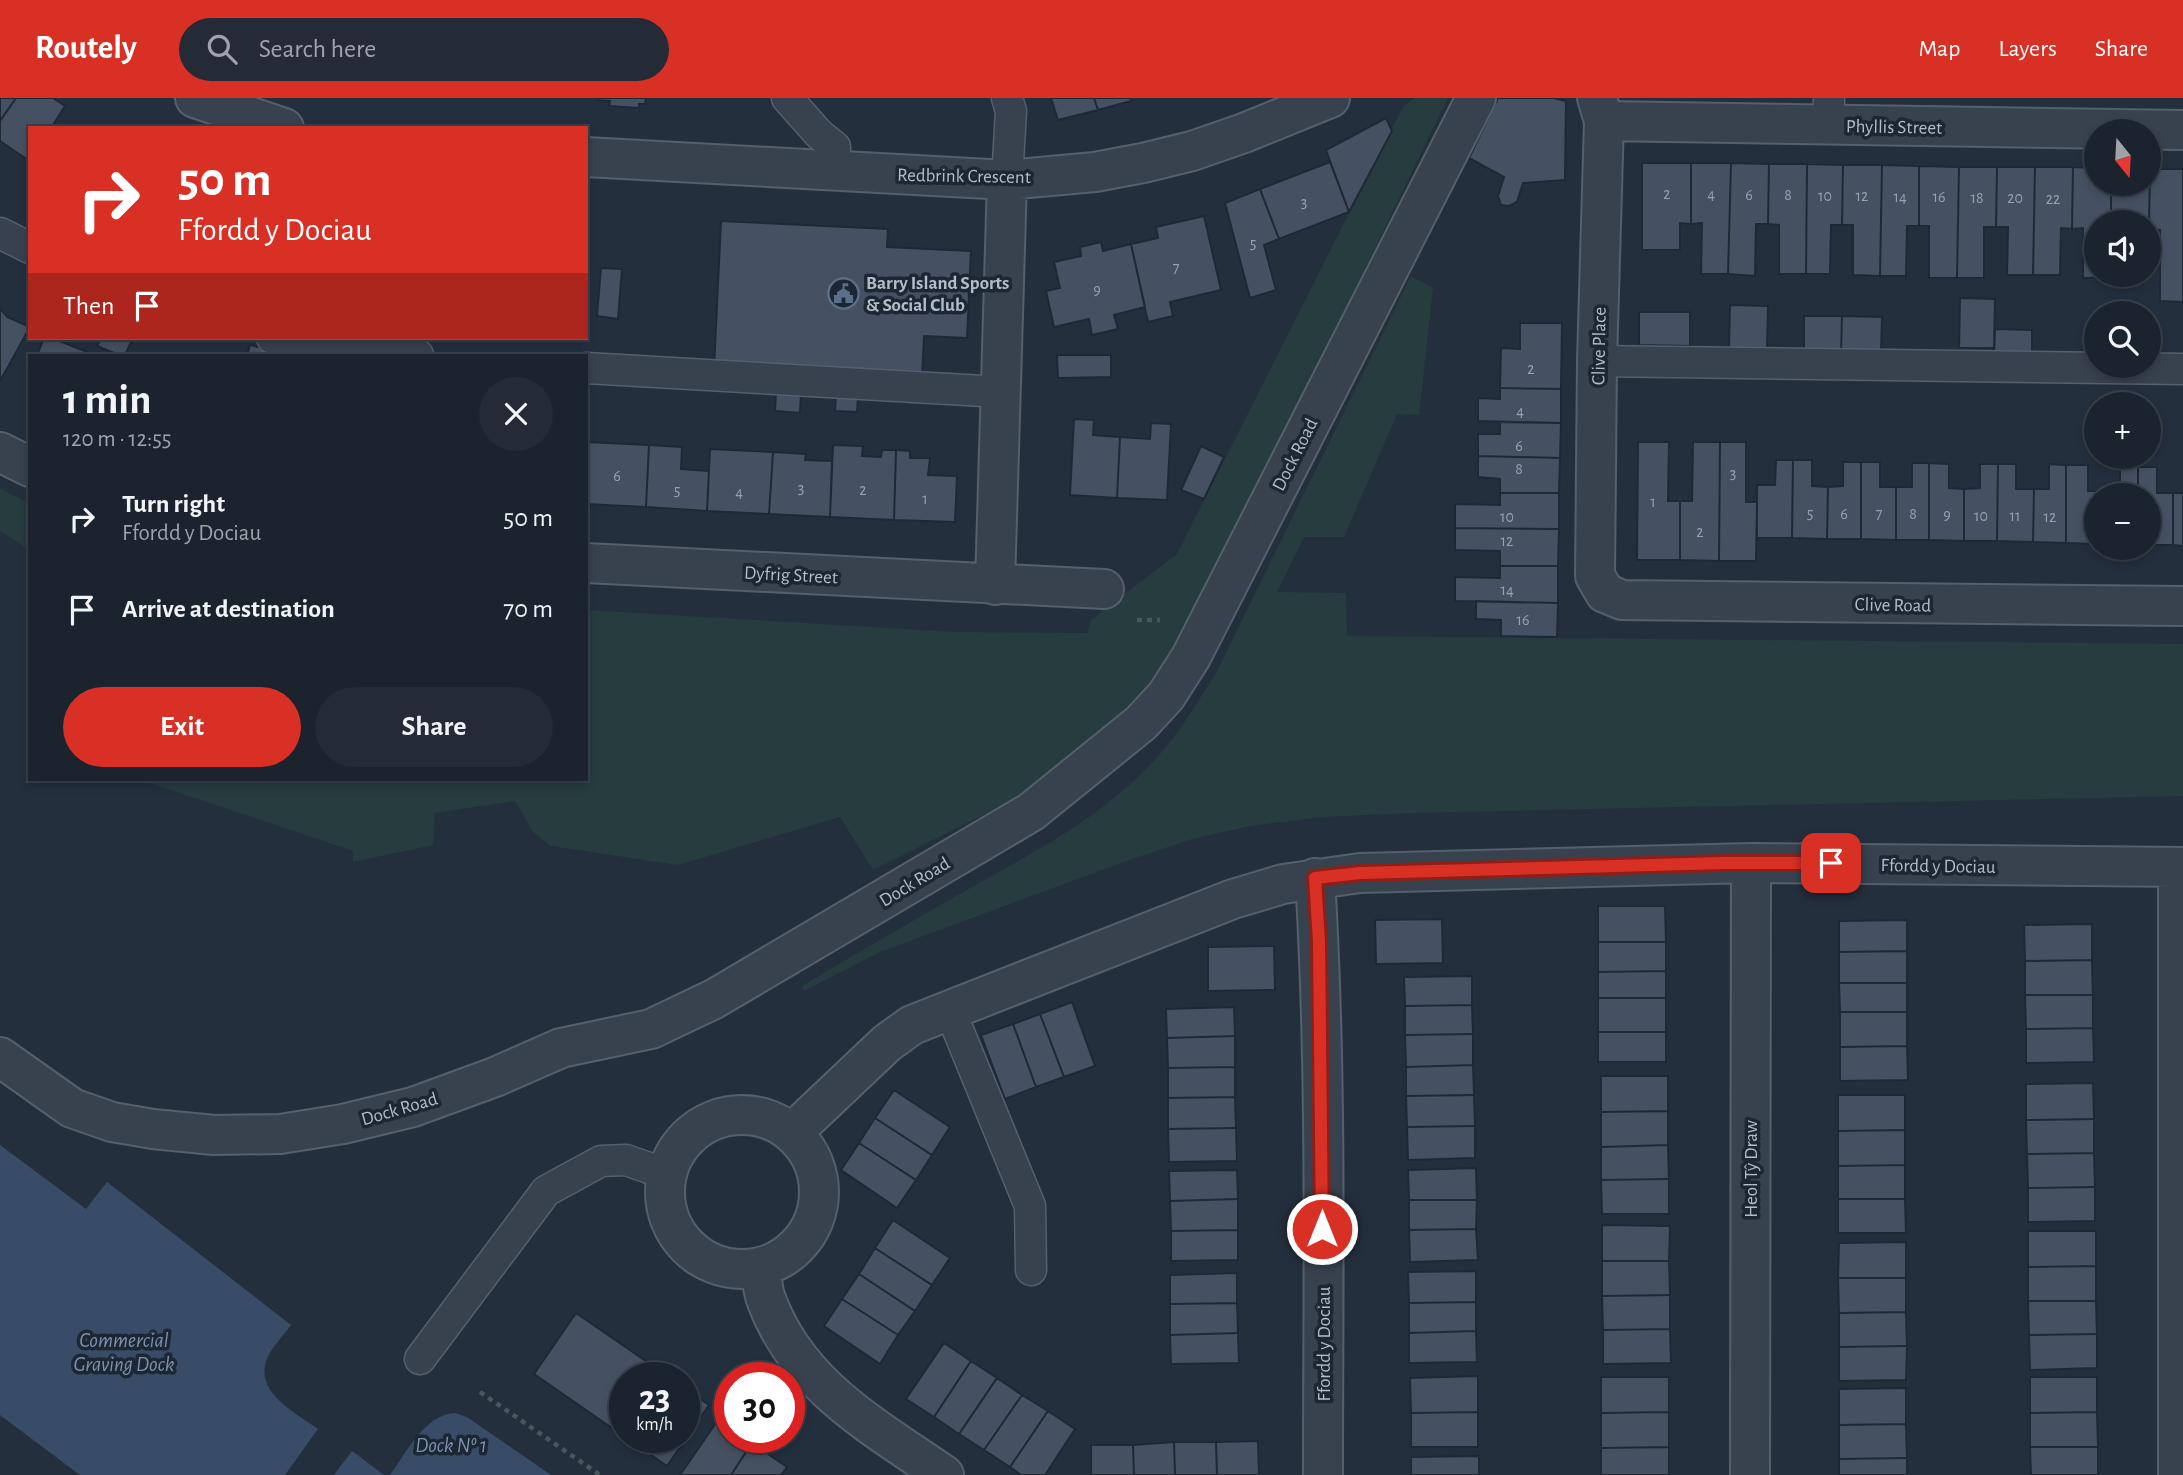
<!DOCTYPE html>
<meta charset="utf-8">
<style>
body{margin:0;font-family:"Alegreya Sans",sans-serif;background:#242b36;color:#f1f3f6;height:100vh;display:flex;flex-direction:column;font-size:26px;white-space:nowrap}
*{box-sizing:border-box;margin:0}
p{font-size:23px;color:#a0a4aa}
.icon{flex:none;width:38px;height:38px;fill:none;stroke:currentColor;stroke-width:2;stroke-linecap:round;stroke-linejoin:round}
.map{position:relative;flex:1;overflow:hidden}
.sheet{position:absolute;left:28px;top:256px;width:560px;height:427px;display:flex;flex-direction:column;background:#1b232e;border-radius:0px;box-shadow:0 4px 10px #0003,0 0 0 2px #39404a}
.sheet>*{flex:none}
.banner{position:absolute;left:28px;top:28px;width:560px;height:214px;border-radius:0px;box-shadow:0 4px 10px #0003,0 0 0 2px #39404a;background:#d93025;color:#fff;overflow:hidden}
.needle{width:46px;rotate:162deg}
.fabs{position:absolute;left:2084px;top:21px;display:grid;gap:14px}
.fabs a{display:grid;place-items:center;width:77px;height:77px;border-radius:50%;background:#1b232e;box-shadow:0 4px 10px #0003,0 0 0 2px #39404a;font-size:35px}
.speed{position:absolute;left:609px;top:1264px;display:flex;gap:14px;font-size:35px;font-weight:700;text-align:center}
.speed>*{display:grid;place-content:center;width:91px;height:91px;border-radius:50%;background:#1b232e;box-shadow:0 4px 10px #0003,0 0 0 2px #39404a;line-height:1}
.speed small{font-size:18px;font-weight:400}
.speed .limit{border:10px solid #d22;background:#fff;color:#111}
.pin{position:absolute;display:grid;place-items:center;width:60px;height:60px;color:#fff;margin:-30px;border-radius:14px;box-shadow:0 4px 10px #0006}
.me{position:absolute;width:77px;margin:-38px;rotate:0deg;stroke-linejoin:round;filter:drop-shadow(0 0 5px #0008)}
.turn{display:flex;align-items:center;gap:24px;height:147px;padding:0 35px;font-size:32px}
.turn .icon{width:91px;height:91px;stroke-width:2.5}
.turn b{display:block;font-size:49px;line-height:60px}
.then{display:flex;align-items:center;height:66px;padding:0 35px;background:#0003;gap:14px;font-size:26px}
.round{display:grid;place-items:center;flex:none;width:74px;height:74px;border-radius:37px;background:#242b36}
.headline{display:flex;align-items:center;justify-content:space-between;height:119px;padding:0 35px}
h1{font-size:42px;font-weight:700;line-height:52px}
.action{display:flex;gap:14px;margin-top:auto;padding:14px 35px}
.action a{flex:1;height:80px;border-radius:42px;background:#d93025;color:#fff;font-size:28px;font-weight:700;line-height:80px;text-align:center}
.action a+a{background:#242b36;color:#f1f3f6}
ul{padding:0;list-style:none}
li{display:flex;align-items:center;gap:21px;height:91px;padding:0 35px}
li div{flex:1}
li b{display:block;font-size:26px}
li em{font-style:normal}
header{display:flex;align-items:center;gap:42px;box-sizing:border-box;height:98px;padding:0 35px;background:#d93025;color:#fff}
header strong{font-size:33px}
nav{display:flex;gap:38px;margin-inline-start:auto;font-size:24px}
.search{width:490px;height:63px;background:#242b36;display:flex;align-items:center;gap:18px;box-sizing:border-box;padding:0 24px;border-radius:38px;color:#a0a4aa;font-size:26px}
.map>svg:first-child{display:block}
.green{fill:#263c3f}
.water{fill:#394c67}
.building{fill:#455162;stroke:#1f2835;stroke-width:2}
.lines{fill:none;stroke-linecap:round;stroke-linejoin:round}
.service-casing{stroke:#565f6c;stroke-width:33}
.minor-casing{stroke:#565f6c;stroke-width:42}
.path{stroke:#44595c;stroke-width:4.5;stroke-dasharray:5 5;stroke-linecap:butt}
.service{stroke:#38414e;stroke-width:30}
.minor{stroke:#38414e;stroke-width:38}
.route-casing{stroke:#8d1f18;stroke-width:18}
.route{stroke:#d93025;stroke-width:12}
.labels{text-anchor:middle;stroke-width:7;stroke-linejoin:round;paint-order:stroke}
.number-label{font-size:16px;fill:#98a1af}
.street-label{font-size:19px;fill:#b4bcc9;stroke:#1d2633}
.poi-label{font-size:19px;font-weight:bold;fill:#b4bcc9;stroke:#1d2633;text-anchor:start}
.water-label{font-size:21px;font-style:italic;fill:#7c92b1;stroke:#1d2633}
</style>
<header>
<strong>Routely</strong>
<div class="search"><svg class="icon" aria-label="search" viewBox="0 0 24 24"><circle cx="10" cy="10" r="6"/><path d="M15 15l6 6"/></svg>Search here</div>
<nav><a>Map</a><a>Layers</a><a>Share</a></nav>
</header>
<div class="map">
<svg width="2183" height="1377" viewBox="0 0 2183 1377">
<rect width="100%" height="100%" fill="#242f3e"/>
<path class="green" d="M1415 0H1448L1195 521 1170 565 1123 620 1076 665 1005 706 873 772 840 719 678 767 551 748 533 734 515 703 435 715 433 747 353 764V753L138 681H586V512L955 534 1088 535 1091 522 1177 456 1393 28 1404 8Z
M1411 178 1433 190 1419 317 1397 316 1344 439H1304L1277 494 1346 495 1347 538 2183 546V698L1411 715 1323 719 1250 728 1192 741 1132 761 880 854 804 893 802 888C855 856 909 825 963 794 1029 757 1098 722 1151 666 1177 639 1196 606 1216 575Z
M0 391 30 405V452L0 433Z"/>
<path class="water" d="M0 1047 86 1111 107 1084 291 1227C284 1237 270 1251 266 1263 256 1296 296 1315 318 1331L285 1377H80L0 1317Z
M455 1315 467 1319 551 1377H390C407 1354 424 1317 455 1315Z
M352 1353 384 1377H334Z"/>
<path class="building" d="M0 0H16L0 23Z
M16 0H53L65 8 51 30H30L28 62 0 43V23Z
M597 0H646L645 6H639V10L609 8 610 3 597 2Z
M1051 0H1094L1098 12 1058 22Z
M1094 0H1130L1131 3 1098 12Z
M1498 0H1553L1566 3 1565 82 1523 85 1517 104 1509 108 1501 107 1498 98 1504 79 1469 60Z
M1386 20 1392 33 1349 114 1326 52Z
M1330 64 1349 114 1279 141 1260 91Z
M1642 65H1691V126L1680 125V152H1642Z
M1691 65H1731L1728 176H1701L1702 125 1691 126Z
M1731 65 1769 66 1768 126H1756L1755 178 1728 176Z
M1769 66H1807L1806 176H1779V127L1768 126Z
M1807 66 1843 67 1842 127H1831L1830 176H1806Z
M1843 67H1882L1880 178 1853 177V127H1842Z
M1882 67 1919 68V128H1907L1906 178H1880Z
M1919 68 1959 69 1957 180H1929V128H1919Z
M1959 69H1997L1996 129H1984V180H1957Z
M1997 69H2035L2033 177H2007L2008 129H1996Z
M2035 69H2073L2072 131 2061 130 2060 177H2033Z
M2073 69 2096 70V86H2111V124H2096V177H2110V179L2083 180V130L2072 131Z
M2150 71H2183V204L2160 203V132L2149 131Z
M2150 71 2149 124H2111V86H2149Z
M1260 91 1279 141 1264 147 1276 192 1250 200 1225 105Z
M1204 118 1221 192 1170 204 1173 218 1148 224 1131 146 1158 140 1156 129Z
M721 123 888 131 887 149 971 153 967 240 924 238 922 279 714 270Z
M1101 144 1103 153 1131 146 1145 209 1114 217 1118 231 1092 237 1089 221 1054 229 1046 193 1060 190 1054 164 1081 158 1080 149Z
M601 170 622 171 618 221 597 218Z
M1960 200 1995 201 1994 250H1959Z
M1730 207 1768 208 1767 250H1729Z
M2111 208 2146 209V215H2111Z
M0 210 7 219 30 229 0 283Z
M1639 214H1690V248L1639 247Z
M1804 218H1842L1841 254 1804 252Z
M1842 218 1882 219 1881 255 1841 254Z
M1520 225H1562L1561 291 1500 290 1501 250 1520 251Z
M1995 231 2032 232V260L1994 259Z
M44 240H52L95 257H37Z
M101 240H133L125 257H119L97 248Z
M250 247 291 257H247Z
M1057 257H1111V279L1058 280Z
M1500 290 1561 291V325L1478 323V300L1500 301Z
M776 294 801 295 800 315 775 313Z
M836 296 858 297 857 314 835 313Z
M1074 321 1094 322 1093 337 1120 339 1117 400 1070 397Z
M1500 324 1561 325 1560 360 1478 358V336H1500Z
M1151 325 1171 326 1167 402 1117 400 1120 339 1150 341Z
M586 344 649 347 646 409 586 406Z
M1638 344H1669L1668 403H1680V462H1637Z
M1693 344H1720L1719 463 1680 462V403H1692Z
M1720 344H1746V404H1757L1756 463H1719Z
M649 347 682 349 681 371 709 373 707 413 646 409Z
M833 347 863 348 862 358 881 359 882 352H896L894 422 830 419Z
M1201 348 1224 359 1204 401 1181 392Z
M710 351 773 354 769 416 707 413Z
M896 352 910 353V360H930L928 377 957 378 955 424 894 422Z
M773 354 806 356 805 362 832 363 830 419 769 416Z
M1478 358 1560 360 1559 395H1500V381L1478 379Z
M1776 362H1793L1792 440H1757V387H1775Z
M1793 362H1812V388L1828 389 1827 441 1792 440Z
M1843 364H1861V441H1827L1828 389 1843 388Z
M1861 364H1880V389H1896V442L1861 441Z
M1912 365H1929V442H1896V389H1912Z
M1929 365 1949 366V390L1964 391V443L1929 442Z
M1980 366H1998L1997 443H1964V391L1980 390Z
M1998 366H2016V391H2034L2033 444 1997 443Z
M2049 366 2066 367V445L2033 444 2034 391H2049Z
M2066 367H2088V393H2103V397H2096V446L2066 445Z
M2120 369H2138V397H2103V393H2120Z
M2138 369H2157V395H2173V447H2149V397H2138Z
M1500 395H1559V431L1455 430V406L1500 407Z
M2173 395H2183V448L2173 447Z
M1455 430 1559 431 1558 468H1500V453L1455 452Z
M1500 468H1558V505L1455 503V479L1500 480Z
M1476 503 1558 505 1557 539 1501 538V522L1476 521Z
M1598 808H1665L1666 844H1598Z
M1442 821 1443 865 1376 866 1375 822Z
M1907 822V853L1839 854V823Z
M2092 826V862L2025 863 2024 827Z
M1598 844H1666V873L1598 874Z
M1274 848 1275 892 1208 893V849Z
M1907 853V885H1839V854Z
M2092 862 2093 897H2025V863Z
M1666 873V900H1598V874Z
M1472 878V907L1405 908 1404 879Z
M1839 885H1907V914H1840Z
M2025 897H2093V930L2026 931Z
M1598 900H1666V934H1598Z
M1072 904 1095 968 1064 979 1040 916Z
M1472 907 1473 936 1405 937V908Z
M1234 909 1235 938 1167 940 1166 911Z
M1840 914H1907V948L1840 949Z
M1040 916 1064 979 1036 989 1013 926Z
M1013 926 1036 989 1005 1001 981 937Z
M2093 930 2094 964 2026 965V931Z
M1598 934H1666V964H1598Z
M1473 936V967L1406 969 1405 937Z
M1235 938V969L1168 970 1167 940Z
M1907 948 1908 982 1840 983V949Z
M1473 967 1474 997 1406 998V969Z
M1235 969V999L1168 1000V970Z
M1601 978H1668V1013L1601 1014Z
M2093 985 2094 1021 2026 1022V986Z
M894 992 950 1029 932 1057 875 1020Z
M1474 997 1475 1028 1407 1029 1406 998Z
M1838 997H1905V1032L1838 1033Z
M1235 999 1236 1030 1168 1031V1000Z
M1668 1013V1047L1601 1049V1014Z
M875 1020 932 1057 916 1082 859 1045Z
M2094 1021V1055L2027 1056 2026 1022Z
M1475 1028V1060L1408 1062 1407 1029Z
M1236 1030 1237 1063 1169 1064 1168 1031Z
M1905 1032V1067L1838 1068V1033Z
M859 1045 916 1082 897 1110 841 1072Z
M1668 1047 1669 1081 1601 1082V1049Z
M2094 1055 2095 1089 2028 1090 2027 1056Z
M1905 1067V1101H1838V1068Z
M1476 1070 1477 1102H1409L1408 1072Z
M1237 1072 1238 1101 1170 1103 1169 1073Z
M1669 1081V1116H1602L1601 1082Z
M2095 1089V1123L2028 1124V1090Z
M1238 1101V1132L1171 1133 1170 1103Z
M1838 1101H1905L1906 1135H1838Z
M1409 1102H1477L1476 1131 1409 1132Z
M893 1122 950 1160 932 1187 875 1150Z
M1602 1127 1670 1128 1669 1163H1602Z
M1476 1131 1478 1162 1410 1164 1409 1132Z
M1238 1132V1162L1171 1163V1133Z
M2028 1133H2096V1168L2028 1169Z
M1906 1144V1180H1838L1839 1145Z
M875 1150 932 1187 915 1213 859 1176Z
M1602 1163H1669L1670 1197 1602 1198Z
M2096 1168V1203H2028V1169Z
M1476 1173V1204L1409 1205 1408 1174Z
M1237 1175V1205L1170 1206V1177Z
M859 1176 915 1213 898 1237 842 1201Z
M1838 1180H1906V1214L1839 1215Z
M1670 1197V1231L1603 1232 1602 1198Z
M842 1201 898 1237 880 1266 824 1228Z
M2028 1203H2096L2097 1236 2029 1237Z
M1476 1204V1233L1409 1235V1205Z
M1237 1205 1238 1235 1170 1237V1206Z
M1906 1214 1907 1248 1839 1249V1215Z
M576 1215 669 1279H625V1339L534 1276Z
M1670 1231 1671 1265 1603 1266V1232Z
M1476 1233 1477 1264 1409 1265V1235Z
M1238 1235 1239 1265 1171 1266 1170 1237Z
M2097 1236V1270L2030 1272 2029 1237Z
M944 1245 971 1263 934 1319 906 1301Z
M1907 1248 1906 1282 1839 1283V1249Z
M971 1263 997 1280 959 1336 934 1319Z
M1478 1278V1314L1411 1315 1410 1280Z
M1601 1279H1669V1314L1601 1315Z
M2030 1279H2097V1314L2030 1315Z
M997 1280 1022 1297 984 1352 959 1336Z
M684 1290 709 1307 667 1368 625 1339H684Z
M1906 1290V1326L1839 1327V1291Z
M1022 1297 1048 1313 1010 1369 984 1352Z
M1048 1313 1075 1331 1045 1377H1021L1010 1369Z
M1478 1314V1349H1411V1315Z
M1669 1314V1349L1601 1350V1315Z
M2097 1314 2098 1349H2030V1315Z
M718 1322 730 1330V1339H743L752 1345 731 1377H680Z
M1906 1326 1907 1360 1839 1361V1327Z
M1258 1343 1259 1377H1217L1216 1344Z
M1174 1344H1216L1217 1377H1175Z
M1174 1344 1175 1377H1134L1133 1347Z
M752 1345 787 1369 781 1377H731Z
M1091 1347H1133L1134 1377H1091Z
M1669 1349V1377H1601V1350Z
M2030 1349H2098V1377H2031Z
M1479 1358V1377H1411V1359Z
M1907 1360V1377H1839V1361Z"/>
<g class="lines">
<defs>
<path id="service" d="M787 0 819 36 835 49 834 72
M1829 27V0
M1007 82 1011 13 1007 0
M0 135 30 150
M272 240 321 250 418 257
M1597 263 2183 271
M586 270 1001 294
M949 910 1030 1108 1031 1172
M420 1261 546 1093 601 1063 626 1062 666 1076"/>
<path id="minor" d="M195 0 284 30
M1597 0 1604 23 1597 263 1595 478 1605 495 1622 502 2183 508
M1604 23 2183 32
M586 59 1007 82 1095 74 1143 65 1192 53 1244 35 1330 0
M0 354 30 369
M586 465 1104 491
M995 487 1007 82
M1315 780C1327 978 1323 1178 1323 1377
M0 959 72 1010 112 1024 153 1031 214 1037 280 1036 343 1026 413 1009 495 979 561 950 651 931 714 901 1031 714 1141 625 1166 598 1191 559 1476 0
M665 1094a77 77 0 1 1 154 0a77 77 0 1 1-154 0Z
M792 1035 887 945 912 927 1233 801 1283 786 1360 775 1751 765 2183 769
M761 1169C762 1179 762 1191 766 1201 797 1287 873 1328 944 1377
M1750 1377 1751 765
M2178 1377V769"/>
</defs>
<use href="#service" class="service-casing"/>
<use href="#minor" class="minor-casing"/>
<path class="path" d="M1137 522H1160
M480 1294 600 1377"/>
<use href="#service" class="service"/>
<use href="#minor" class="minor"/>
</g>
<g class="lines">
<defs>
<path id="route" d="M1322 1131 1319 844 1315 780 1360 775 1723 765H1831"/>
</defs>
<use href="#route" class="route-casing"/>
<use href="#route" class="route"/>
</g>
<defs>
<symbol id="civic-ring" viewBox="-11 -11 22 22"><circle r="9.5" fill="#1d2633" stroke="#5c6f8a" stroke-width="1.5"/><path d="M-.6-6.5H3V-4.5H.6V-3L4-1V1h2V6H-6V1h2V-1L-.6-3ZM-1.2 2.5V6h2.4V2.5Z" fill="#5c6f8a"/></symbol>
</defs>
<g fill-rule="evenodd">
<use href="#civic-ring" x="826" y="178" width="35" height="35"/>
</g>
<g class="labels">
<g class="number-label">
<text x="1667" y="101">2</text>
<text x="1711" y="101">4</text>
<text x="1749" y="102">6</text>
<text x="1788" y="102">8</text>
<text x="1825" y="103">10</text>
<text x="1862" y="103">12</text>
<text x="1900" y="104">14</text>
<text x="1939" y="104">16</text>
<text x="1977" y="105">18</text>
<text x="2015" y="105">20</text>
<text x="2053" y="106">22</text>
<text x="1304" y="109">3</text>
<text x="1253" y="150">5</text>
<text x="1176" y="175">7</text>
<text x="1097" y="197">9</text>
<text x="1531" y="276">2</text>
<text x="1520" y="318">4</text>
<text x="1519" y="353">6</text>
<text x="1519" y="376">8</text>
<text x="1733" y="380">3</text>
<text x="617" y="383">6</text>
<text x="801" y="395">3</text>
<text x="677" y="397">5</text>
<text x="863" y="397">2</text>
<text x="739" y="399">4</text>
<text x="925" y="406">1</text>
<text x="1653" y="409">1</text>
<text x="1810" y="420">5</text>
<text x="1844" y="421">6</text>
<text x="1879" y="421">7</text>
<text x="1913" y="421">8</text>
<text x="1947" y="422">9</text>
<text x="1981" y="423">10</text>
<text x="2015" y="423">11</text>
<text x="1507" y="424">10</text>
<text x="2050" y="424">12</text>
<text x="1700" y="439">2</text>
<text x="1507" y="448">12</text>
<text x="1507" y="497">14</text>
<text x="1523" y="527">16</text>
</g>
<g class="street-label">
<text transform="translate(1894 28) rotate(1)" y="7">Phyllis Street</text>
<text transform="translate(964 77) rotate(1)" y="7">Redbrink Crescent</text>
<text transform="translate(1598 248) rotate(-89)" y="7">Clive Place</text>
<text transform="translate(1294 356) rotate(-63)" y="7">Dock Road</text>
<text transform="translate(791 476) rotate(3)" y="7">Dyfrig Street</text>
<text transform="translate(1893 506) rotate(1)" y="7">Clive Road</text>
<text transform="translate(1938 767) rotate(1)" y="7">Ffordd y Dociau</text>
<text transform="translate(914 783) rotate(-31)" y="7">Dock Road</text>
<text transform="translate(399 1010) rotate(-16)" y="7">Dock Road</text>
<text transform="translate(1750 1071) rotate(-90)" y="7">Heol Tŷ Draw</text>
<text transform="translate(1323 1246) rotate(-90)" y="7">Ffordd y Dociau</text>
</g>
<g class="poi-label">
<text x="866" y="191">Barry Island Sports<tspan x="866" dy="22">&amp; Social Club</tspan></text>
</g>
<g class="water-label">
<text x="124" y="1249">Commercial<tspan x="124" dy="24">Graving Dock</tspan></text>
<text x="451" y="1354">Dock Nº 1</text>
</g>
</g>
</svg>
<div class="fabs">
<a><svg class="needle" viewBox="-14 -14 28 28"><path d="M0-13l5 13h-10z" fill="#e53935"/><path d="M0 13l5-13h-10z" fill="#a0a4aa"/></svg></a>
<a><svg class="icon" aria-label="sound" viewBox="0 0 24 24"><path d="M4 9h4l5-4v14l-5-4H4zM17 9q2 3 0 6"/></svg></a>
<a><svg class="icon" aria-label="search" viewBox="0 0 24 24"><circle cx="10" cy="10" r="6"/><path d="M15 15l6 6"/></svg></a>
<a>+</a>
<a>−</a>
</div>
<div class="speed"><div>23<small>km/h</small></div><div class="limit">30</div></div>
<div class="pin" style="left:1831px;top:765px;background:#d93025"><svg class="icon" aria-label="arrive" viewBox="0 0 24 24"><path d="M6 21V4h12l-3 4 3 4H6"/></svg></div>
<svg class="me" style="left:1322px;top:1131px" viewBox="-20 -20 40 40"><circle r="17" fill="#d93025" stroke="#fff" stroke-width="3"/><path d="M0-11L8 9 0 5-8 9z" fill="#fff"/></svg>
<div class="banner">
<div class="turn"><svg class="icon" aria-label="right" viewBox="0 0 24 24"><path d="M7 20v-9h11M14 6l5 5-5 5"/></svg><div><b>50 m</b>Ffordd y Dociau</div></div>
<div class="then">Then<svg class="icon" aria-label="arrive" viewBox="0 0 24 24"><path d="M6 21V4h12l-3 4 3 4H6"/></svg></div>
</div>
<section class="sheet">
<div class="headline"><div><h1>1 min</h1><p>120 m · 12:55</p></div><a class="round"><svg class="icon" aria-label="close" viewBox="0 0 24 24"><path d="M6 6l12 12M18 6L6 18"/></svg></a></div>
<ul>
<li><svg class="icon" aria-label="right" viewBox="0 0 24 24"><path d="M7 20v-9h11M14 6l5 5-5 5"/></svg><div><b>Turn right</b><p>Ffordd y Dociau</p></div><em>50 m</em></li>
<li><svg class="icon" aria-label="arrive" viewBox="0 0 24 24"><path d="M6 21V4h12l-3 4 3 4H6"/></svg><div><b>Arrive at destination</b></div><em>70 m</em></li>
</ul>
<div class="action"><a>Exit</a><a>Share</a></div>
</section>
</div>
